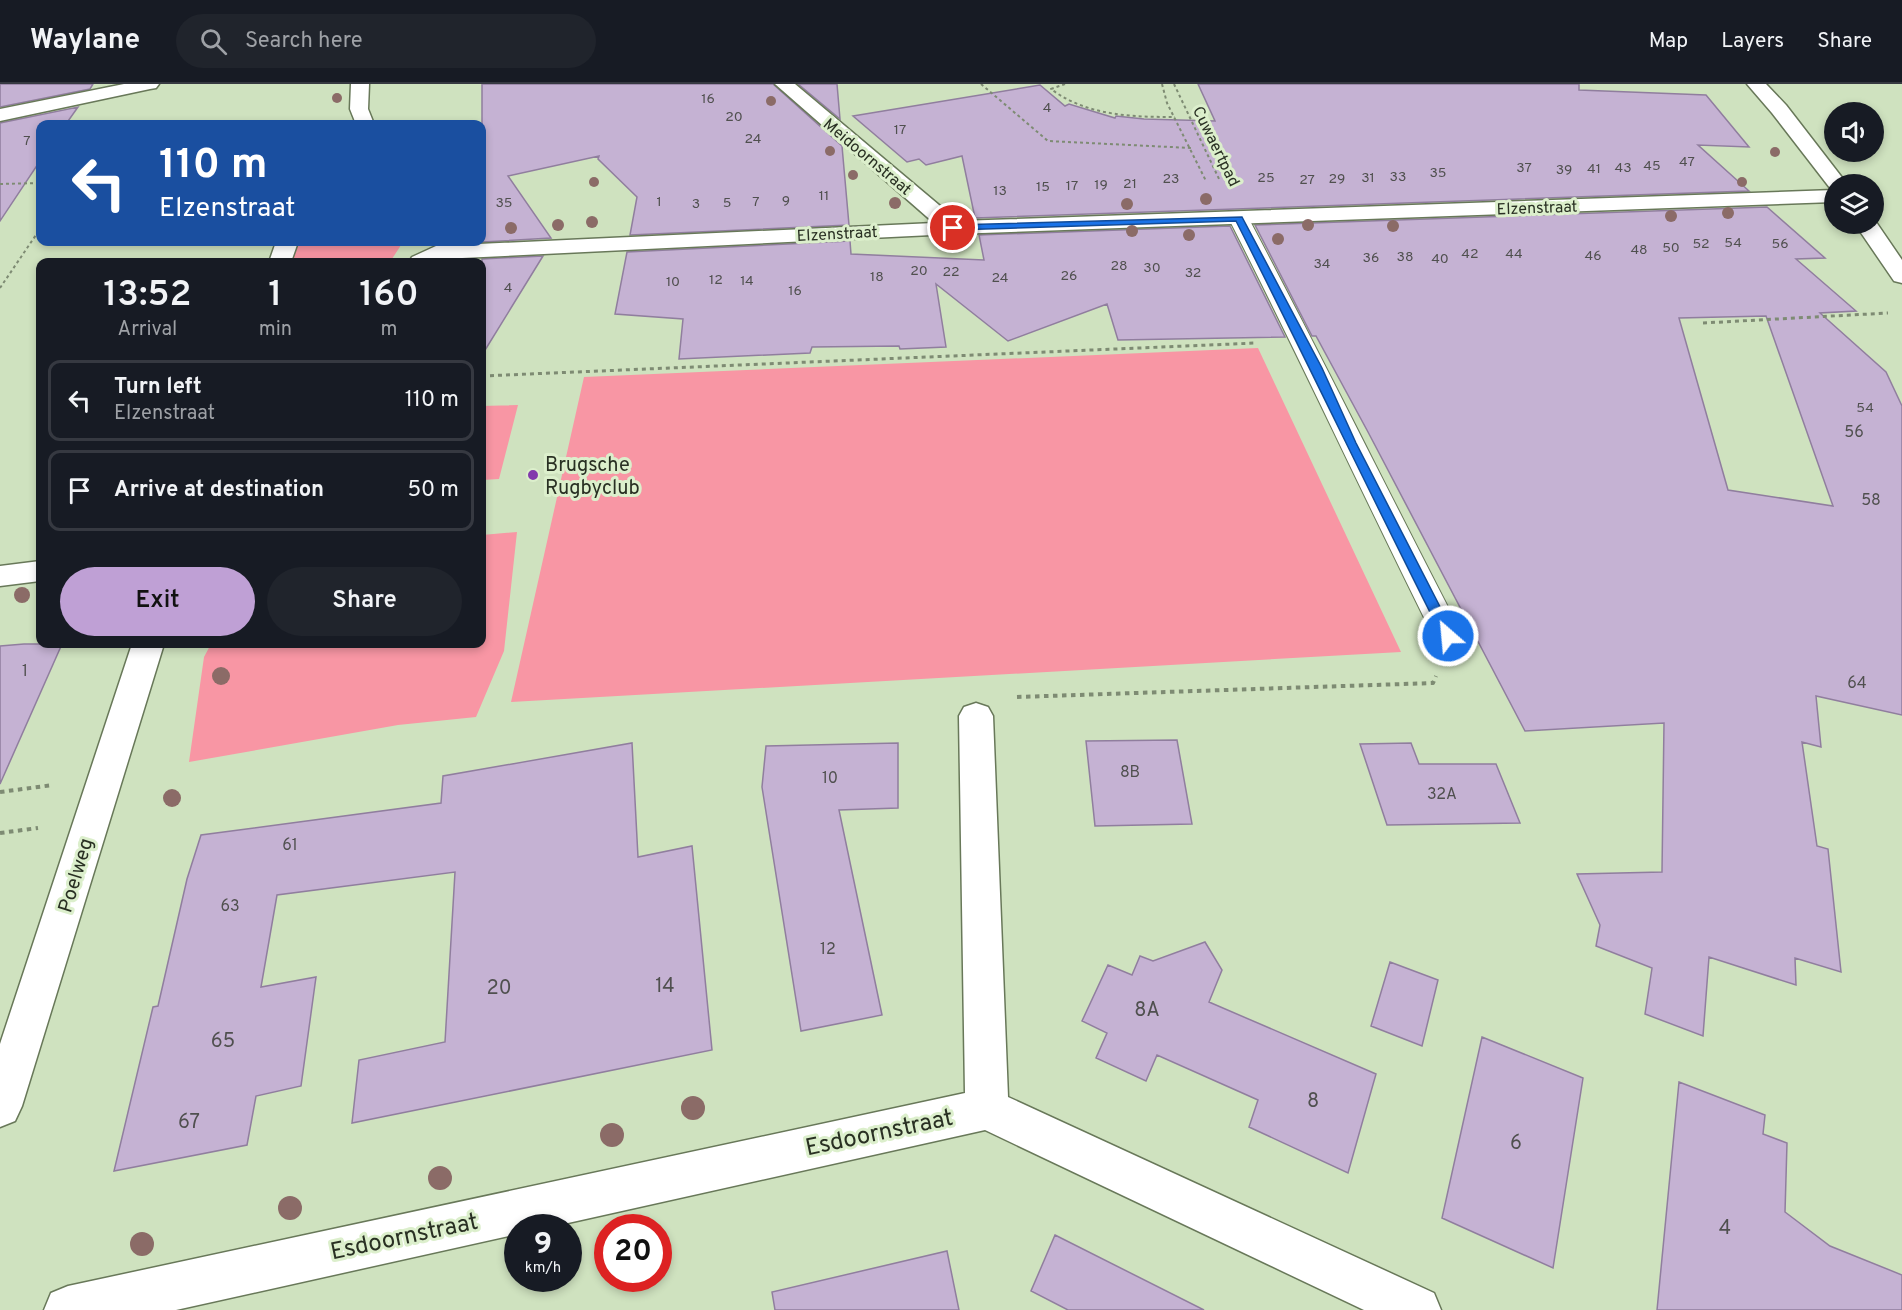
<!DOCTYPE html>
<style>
body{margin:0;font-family:Overpass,sans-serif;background:#20242c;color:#f1f3f6;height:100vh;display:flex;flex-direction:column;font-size:22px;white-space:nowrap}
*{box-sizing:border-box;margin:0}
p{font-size:20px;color:#9ea1a6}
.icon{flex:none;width:33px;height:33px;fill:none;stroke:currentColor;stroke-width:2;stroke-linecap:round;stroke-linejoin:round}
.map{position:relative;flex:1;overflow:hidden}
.details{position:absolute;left:36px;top:174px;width:450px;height:390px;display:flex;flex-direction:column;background:#171b24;border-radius:12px;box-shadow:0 3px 9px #0003}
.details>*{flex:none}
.guide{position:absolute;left:36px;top:36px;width:450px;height:126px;border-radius:12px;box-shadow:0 3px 9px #0003;background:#1a4fa0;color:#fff;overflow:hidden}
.fabs{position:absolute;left:1824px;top:18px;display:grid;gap:12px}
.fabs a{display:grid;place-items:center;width:60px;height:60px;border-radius:50%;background:#171b24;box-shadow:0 3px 9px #0003;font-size:30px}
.speed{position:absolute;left:504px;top:1130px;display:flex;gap:12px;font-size:30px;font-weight:700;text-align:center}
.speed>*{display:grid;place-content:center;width:78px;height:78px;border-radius:50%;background:#171b24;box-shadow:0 3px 9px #0003;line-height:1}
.speed small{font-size:15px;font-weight:400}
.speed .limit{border:9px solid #d22;background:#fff;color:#111}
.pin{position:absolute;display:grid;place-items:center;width:51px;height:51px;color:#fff;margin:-26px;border:3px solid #fff;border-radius:50%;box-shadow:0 2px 6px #0007}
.me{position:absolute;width:66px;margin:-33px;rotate:333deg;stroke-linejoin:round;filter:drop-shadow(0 0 4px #0008)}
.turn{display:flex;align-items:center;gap:21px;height:126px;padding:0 24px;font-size:27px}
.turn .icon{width:78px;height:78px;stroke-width:2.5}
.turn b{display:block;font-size:42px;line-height:51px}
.eta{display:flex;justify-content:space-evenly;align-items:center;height:102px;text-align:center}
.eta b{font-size:36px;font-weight:600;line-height:42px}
.primary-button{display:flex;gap:12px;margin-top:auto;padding:12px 24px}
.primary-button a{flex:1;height:69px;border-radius:36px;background:#bfa0d5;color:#111;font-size:24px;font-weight:600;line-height:69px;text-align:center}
.primary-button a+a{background:#20242c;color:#f1f3f6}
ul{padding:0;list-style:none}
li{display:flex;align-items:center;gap:18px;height:81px;margin:0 12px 9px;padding:0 12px;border:3px solid #363941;border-radius:12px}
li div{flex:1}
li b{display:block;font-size:22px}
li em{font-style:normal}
header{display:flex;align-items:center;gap:36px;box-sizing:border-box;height:84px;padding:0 30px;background:#171b24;border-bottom:2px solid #363941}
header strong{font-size:28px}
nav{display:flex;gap:33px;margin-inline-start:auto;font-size:21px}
.search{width:420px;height:54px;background:#20242c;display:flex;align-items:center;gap:15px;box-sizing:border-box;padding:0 21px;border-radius:33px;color:#9ea1a6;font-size:22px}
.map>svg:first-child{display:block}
.green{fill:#f896a4}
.building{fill:#c5b2d3;stroke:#907e9e;stroke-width:1.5;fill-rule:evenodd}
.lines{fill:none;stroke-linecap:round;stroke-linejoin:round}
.lane-casing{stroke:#687859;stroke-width:2}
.street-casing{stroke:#687859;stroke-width:3}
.path-far2{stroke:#7e8b73;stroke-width:2;stroke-dasharray:3 3;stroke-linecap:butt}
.path-far1{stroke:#7e8b73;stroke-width:3;stroke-dasharray:4 4;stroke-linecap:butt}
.path{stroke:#7e8b73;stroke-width:4;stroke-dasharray:4.5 4.5;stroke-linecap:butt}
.lane{fill:#fff;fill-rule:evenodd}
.street{fill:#fff;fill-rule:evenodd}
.tree{fill:#8b6b67}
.route{fill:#1a73e8;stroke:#114b97;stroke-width:1.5}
.poi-dot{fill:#823aac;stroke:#dcefcc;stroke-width:2}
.labels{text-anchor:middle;stroke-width:6;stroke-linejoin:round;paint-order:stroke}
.far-number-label{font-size:14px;fill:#50504f}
.far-street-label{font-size:16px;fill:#293023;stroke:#dcefcc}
.number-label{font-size:16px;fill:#50504f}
.poi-label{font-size:20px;fill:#293023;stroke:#dcefcc;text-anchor:start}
.street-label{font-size:20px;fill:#293023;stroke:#dcefcc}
.near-number-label{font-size:20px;fill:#50504f}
.near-street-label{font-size:24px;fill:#293023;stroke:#dcefcc}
</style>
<header>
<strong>Waylane</strong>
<div class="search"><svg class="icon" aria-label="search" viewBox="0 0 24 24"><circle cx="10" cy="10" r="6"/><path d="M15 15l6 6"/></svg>Search here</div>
<nav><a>Map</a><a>Layers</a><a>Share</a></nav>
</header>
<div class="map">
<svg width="1902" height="1226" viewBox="0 0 1902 1226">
<rect width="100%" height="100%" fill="#cfe2bf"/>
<path class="green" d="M299 158H403L390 178H291Z
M1258 264 1401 568 511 618 584 293Z
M518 321 499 395 482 396V322Z
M517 448 504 567 476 633 398 641 189 678 204 573 211 560H482V451Z"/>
<path class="building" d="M0 0H93L90 5 0 23Z
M482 0H773L842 62 849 141 630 151 637 113 598 75 599 72 508 92 551 154 482 158Z
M798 0H837L840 35Z
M1198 0H1579V6L1706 11 1749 63 1698 61 1749 107 975 134 962 72 926 81 919 75 907 78 853 32 1040 1 1065 22 1069 20 1115 34 1116 32 1144 35 1215 37Z
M78 23 66 40H40V77L0 137V39Z
M1767 123 1825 174 1796 175 1856 227 1820 229 1886 288 1902 322V631L1816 612 1821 663 1802 658 1817 762 1828 765 1841 888 1795 874 1796 901 1709 873 1703 952 1645 930 1652 884 1596 862 1600 841 1577 790 1662 788 1664 639 1525 647 1368 348 1316 252H1312L1255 141ZM1766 232 1833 422 1728 406 1679 234Z
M1230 142 1285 253 1118 256 1107 220 1008 257 936 200 946 263 900 265 899 262 812 263 810 269 679 275 683 235 615 230 627 168 850 157 851 170 984 176 979 151Z
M543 172 482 271V175Z
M24 560H62L0 700V562Z
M1177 656 1192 740 1095 742 1086 657Z
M632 659 638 773 692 762 712 966 352 1039 359 976 445 958 455 788 277 811 261 903 316 893 301 1002 256 1012 247 1061 114 1087 153 923 158 922 187 795 201 751 441 719 443 692Z
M898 659V724L839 726 882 931 801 947 762 703 766 662Z
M1411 659 1419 680H1496L1520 739 1387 741 1360 660Z
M1205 858 1222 886 1209 918 1376 990 1348 1089 1249 1043 1258 1016 1157 971 1146 997 1096 974 1107 949 1082 937 1108 881 1132 891 1140 872 1153 877Z
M1390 878 1438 896 1422 962 1371 942Z
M1482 953 1583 994 1553 1184 1442 1134Z
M1679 998 1765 1031 1763 1050 1787 1059 1785 1128 1830 1162 1902 1191V1226H1657Z
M1055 1151 1204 1226H1068L1031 1207Z
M947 1167 959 1226H775L772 1208Z"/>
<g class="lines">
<defs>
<path id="lane" d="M1239 129 1246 131 1249 135C1322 273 1391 413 1463 552L1459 560 1448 563 1437 560 1433 552C1364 413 1299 273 1229 135L1232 131Z"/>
<path id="street" d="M124 0H159L156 4 150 5 0 37V25Z
M351 0H369L368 25 374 40H356L350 25Z
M775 0H795L958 137 1834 106V118L953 150 441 175 435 178H409L412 173 436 162 934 139Z
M1747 0H1766L1786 21 1847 100H1834V105L1830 104 1772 29Z
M1874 135 1902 176V199L1894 197 1855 140H1874Z
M276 158H298L291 178H269Z
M40 477V497L0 502V482Z
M132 560H164L22 1022 15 1037 0 1043V960Z
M976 619 988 623 993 632 1008 1013 1434 1209 1441 1226H1364L985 1046 550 1143H518V1150L176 1226H44L51 1209 68 1202 965 1009 959 632 964 623Z"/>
</defs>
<use href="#lane" class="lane-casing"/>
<use href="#street" class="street-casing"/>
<path class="path-far2" d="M981 0 1048 57 1191 64
M1065 0 1051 5C1087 32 1132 33 1175 33
M1162 0 1167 19 1206 97
M1174 0 1220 97
M0 100 40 99
M0 204 40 145"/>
<path class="path-far1" d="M1703 239 1888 229
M482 292 1256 259"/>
<path class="path" d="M1017 613 1433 599 1436 592
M0 708 53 701
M0 749 38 744"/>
<use href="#lane" class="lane"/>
<use href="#street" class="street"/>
</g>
<g class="tree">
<circle cx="337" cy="14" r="5"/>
<circle cx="771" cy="17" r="5"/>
<circle cx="830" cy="67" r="5"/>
<circle cx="1775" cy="68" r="5"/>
<circle cx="853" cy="91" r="5"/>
<circle cx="594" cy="98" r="5"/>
<circle cx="1742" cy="98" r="5"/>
<circle cx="1206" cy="115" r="6"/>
<circle cx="895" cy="119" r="6"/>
<circle cx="1127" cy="120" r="6"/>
<circle cx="1728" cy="129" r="6"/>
<circle cx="1671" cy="132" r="6"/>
<circle cx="592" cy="138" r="6"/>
<circle cx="558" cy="141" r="6"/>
<circle cx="1308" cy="141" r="6"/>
<circle cx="1393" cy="142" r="6"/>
<circle cx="511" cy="144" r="6"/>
<circle cx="1132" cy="147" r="6"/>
<circle cx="1189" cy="151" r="6"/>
<circle cx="1278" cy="155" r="6"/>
<circle cx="941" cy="159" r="6"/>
<circle cx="22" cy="511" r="8"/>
<circle cx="221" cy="592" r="9"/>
<circle cx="172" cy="714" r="9"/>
<circle cx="693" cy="1024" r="12"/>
<circle cx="612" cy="1051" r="12"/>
<circle cx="440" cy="1094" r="12"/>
<circle cx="290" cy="1124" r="12"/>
<circle cx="142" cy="1160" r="12"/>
</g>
<path class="route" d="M1242 133 1322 284 1356 359 1455 552 1453 556H1444L1442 552C1372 414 1306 275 1236 137L953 146 948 144 953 141Z"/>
<circle class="poi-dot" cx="533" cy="391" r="6"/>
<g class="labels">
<g class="far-number-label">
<text x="708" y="19">16</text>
<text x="1047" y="28">4</text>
<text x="734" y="37">20</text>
<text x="900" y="50">17</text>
<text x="753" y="59">24</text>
<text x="27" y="61">7</text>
<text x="1687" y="82">47</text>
<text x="1652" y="86">45</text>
<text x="1524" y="88">37</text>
<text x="1623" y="88">43</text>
<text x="1594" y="89">41</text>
<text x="1564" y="90">39</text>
<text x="1438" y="93">35</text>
<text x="1398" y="97">33</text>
<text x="1266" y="98">25</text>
<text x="1368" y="98">31</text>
<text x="1171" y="99">23</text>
<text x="1337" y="99">29</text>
<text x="1307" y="100">27</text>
<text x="1130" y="104">21</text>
<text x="1101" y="105">19</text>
<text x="1072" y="106">17</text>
<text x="1043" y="107">15</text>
<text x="1000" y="111">13</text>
<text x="824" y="116">11</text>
<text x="786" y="121">9</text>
<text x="659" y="122">1</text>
<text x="756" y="122">7</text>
<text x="504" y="123">35</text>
<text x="727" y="123">5</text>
<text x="696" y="124">3</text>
<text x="1733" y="163">54</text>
<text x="1701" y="164">52</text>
<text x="1780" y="164">56</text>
<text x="1671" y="168">50</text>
<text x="1639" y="170">48</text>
<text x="1470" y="174">42</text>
<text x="1514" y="174">44</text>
<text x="1593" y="176">46</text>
<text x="1405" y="177">38</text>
<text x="1371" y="178">36</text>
<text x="1440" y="179">40</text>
<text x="1322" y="184">34</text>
<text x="1119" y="186">28</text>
<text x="1152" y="188">30</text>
<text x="919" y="191">20</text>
<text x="951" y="192">22</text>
<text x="1193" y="193">32</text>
<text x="1069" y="196">26</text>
<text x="877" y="197">18</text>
<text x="1000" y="198">24</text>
<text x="716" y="200">12</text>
<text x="747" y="201">14</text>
<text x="673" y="202">10</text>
<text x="508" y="208">4</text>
<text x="795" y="211">16</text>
<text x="1865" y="328">54</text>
</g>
<g class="far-street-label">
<text transform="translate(1217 62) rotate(64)" y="6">Cuwaertpad</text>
<text transform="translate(868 72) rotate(40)" y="6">Meidoornstraat</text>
<text transform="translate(1537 123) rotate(-2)" y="6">Elzenstraat</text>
<text transform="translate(837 149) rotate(-3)" y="6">Elzenstraat</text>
</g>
<g class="number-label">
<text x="1854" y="353">56</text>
<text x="1871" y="421">58</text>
<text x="25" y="592">1</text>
<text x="1857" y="604">64</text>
<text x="1130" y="693">8B</text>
<text x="830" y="699">10</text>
<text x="1442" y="715">32A</text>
<text x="290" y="766">61</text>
<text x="230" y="827">63</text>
<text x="828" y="870">12</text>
</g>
<g class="poi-label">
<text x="545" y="387">Brugsche<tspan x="545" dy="23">Rugbyclub</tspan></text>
</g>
<g class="street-label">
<text transform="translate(75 791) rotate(-73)" y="7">Poelweg</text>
</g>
<g class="near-number-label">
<text x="665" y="908">14</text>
<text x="499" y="910">20</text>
<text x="1147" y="932">8A</text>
<text x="223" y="963">65</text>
<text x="1313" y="1023">8</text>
<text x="189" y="1044">67</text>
<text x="1516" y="1065">6</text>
<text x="1725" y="1150">4</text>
</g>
<g class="near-street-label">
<text transform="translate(879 1048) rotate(-12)" y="8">Esdoornstraat</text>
<text transform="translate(404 1152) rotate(-12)" y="8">Esdoornstraat</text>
</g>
</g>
</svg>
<div class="fabs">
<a><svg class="icon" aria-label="sound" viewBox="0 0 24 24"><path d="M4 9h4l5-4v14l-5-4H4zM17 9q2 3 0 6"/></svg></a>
<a><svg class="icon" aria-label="layers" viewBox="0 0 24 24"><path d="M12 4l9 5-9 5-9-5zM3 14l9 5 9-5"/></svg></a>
</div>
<div class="speed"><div>9<small>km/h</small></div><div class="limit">20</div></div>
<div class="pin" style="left:953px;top:144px;background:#d93025"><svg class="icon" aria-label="arrive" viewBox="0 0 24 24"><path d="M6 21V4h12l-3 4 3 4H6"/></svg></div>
<svg class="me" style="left:1448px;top:552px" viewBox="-20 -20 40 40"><circle r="17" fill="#1a73e8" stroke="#fff" stroke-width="3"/><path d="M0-11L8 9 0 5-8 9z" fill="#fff"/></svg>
<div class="guide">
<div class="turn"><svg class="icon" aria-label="left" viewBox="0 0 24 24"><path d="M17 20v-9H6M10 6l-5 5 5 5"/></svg><div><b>110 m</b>Elzenstraat</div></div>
</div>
<section class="details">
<div class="eta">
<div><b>13:52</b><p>Arrival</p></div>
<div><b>1</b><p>min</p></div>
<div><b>160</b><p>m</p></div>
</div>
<ul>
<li><svg class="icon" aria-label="left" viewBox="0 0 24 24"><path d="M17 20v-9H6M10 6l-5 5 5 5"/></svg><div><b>Turn left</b><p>Elzenstraat</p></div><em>110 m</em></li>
<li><svg class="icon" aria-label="arrive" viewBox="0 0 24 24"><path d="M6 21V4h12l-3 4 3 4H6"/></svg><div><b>Arrive at destination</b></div><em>50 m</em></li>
</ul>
<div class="primary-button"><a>Exit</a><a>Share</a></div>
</section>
</div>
